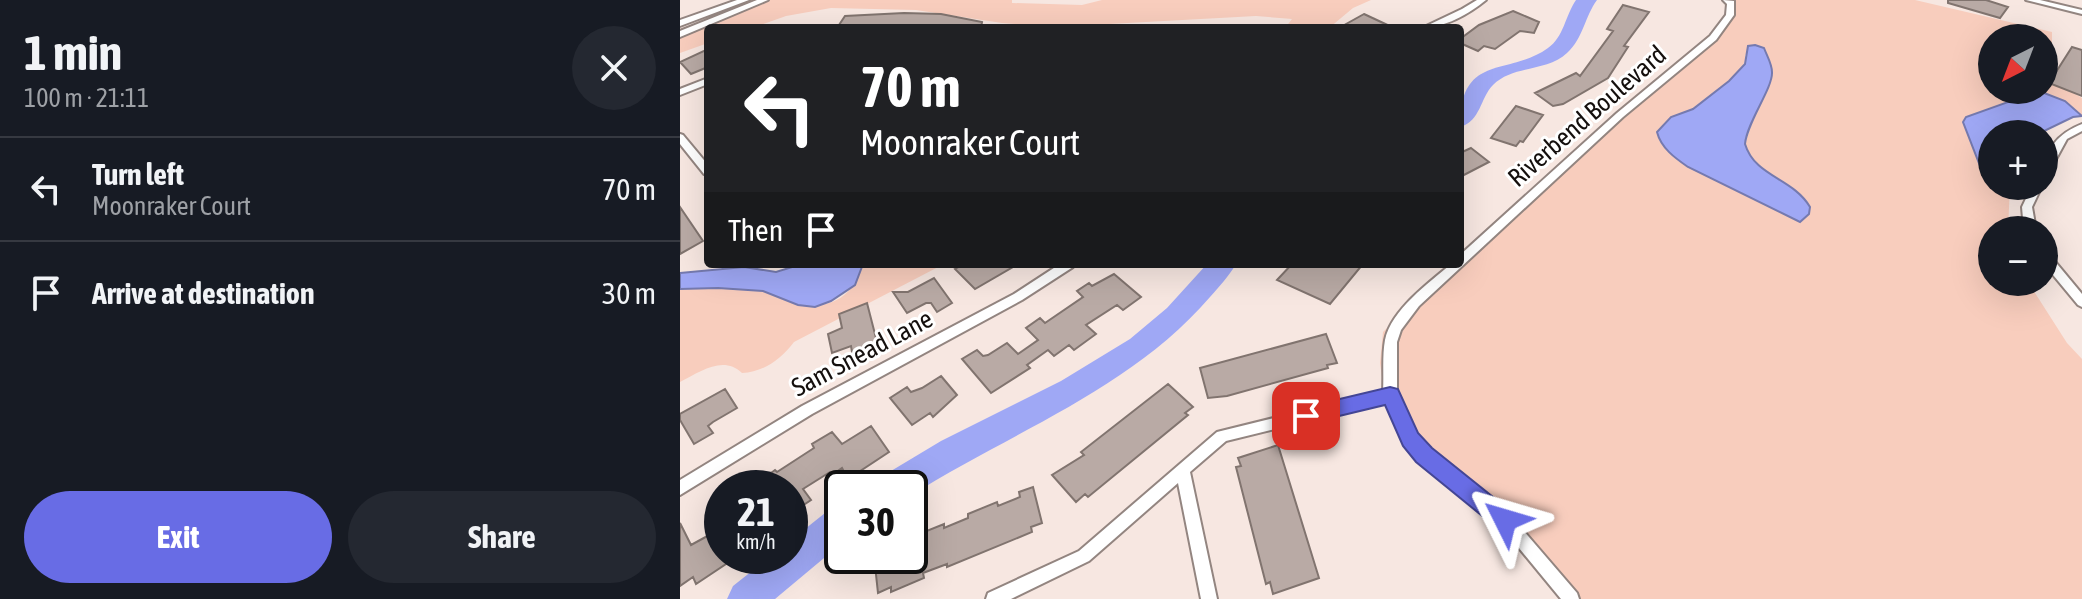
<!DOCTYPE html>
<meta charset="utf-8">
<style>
body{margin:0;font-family:"Asap Condensed",sans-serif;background:#242831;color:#f1f3f6;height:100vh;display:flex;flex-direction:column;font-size:30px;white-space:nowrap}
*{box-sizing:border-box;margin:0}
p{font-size:26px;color:#9ea1a6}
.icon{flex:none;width:44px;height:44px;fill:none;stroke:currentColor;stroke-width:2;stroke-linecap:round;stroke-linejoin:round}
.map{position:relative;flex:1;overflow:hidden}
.panel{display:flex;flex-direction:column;background:#171b24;width:680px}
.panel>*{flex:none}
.guide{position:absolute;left:24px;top:24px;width:760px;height:244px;border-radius:8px;box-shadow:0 8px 32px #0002;background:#202124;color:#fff;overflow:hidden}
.needle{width:52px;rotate:222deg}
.fabs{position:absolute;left:1298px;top:24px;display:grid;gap:16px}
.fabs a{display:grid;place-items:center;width:80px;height:80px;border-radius:50%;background:#171b24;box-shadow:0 8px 32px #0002;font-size:40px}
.speed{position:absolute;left:24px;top:470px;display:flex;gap:16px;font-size:40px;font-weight:700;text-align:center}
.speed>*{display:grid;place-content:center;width:104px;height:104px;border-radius:50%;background:#171b24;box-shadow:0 8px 32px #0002;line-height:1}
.speed small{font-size:20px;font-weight:400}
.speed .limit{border:4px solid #111;border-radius:12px;background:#fff;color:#111}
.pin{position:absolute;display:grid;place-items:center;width:68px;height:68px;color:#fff;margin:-34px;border-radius:16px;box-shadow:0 4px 12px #0006}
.me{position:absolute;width:88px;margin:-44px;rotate:310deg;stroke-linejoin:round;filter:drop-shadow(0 0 6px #0008)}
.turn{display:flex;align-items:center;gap:28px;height:168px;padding:0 24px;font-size:36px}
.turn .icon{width:104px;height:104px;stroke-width:2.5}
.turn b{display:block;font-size:56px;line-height:68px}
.then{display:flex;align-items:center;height:76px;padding:0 24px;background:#0003;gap:16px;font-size:30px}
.round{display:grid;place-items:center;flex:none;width:84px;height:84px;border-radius:42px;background:#242831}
.head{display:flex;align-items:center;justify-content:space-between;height:136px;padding:0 24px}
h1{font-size:48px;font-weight:700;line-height:60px}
.primary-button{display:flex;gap:16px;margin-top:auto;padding:16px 24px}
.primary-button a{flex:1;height:92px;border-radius:48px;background:#686ce5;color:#fff;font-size:32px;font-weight:700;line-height:92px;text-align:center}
.primary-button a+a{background:#242831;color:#f1f3f6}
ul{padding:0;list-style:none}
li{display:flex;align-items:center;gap:24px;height:104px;padding:0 24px;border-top:2px solid #363941}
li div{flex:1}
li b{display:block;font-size:30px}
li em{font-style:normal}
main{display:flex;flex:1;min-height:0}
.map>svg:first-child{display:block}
.green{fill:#f8cdbd;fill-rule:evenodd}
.water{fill:#9fa8f5;stroke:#757aaf;stroke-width:2}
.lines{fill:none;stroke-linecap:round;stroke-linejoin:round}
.river{fill:#9fa8f5;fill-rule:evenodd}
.building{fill:#b9aaa5;stroke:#81746f;stroke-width:2}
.minor-casing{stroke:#938580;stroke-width:4}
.minor{fill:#fff;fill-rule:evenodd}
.route{fill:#686ce5;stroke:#444695;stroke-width:2}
.labels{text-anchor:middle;stroke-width:6;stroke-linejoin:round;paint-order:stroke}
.street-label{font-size:26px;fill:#140f0d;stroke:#fff}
</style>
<main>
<section class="panel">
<div class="head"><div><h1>1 min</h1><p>100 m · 21:11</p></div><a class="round"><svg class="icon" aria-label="close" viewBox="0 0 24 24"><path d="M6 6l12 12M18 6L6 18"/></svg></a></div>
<ul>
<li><svg class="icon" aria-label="left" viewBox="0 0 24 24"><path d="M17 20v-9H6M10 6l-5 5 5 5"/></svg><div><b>Turn left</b><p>Moonraker Court</p></div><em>70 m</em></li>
<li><svg class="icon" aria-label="arrive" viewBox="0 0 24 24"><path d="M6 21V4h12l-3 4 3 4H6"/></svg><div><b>Arrive at destination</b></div><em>30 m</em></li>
</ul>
<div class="primary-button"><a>Exit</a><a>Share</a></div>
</section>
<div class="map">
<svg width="1402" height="599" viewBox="0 0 1402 599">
<rect width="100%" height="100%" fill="#f7e7e1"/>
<path class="green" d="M68 0H332V3L402 5 422 0H691L673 8 649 28H605L612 19 576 16 374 27 322 23 236 10 151 8 106 16 72 28H28V43L0 53V29L41 14Z
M1044 0H1235L1372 32V80L1402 98V116L1393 117 1358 134H1312V186H1330L1328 230H1312V282H1348L1387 343 1402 359V599H882L829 533 787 493 731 448 719 435 707 411 700 363 703 332 771 264H780V255L803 233 1033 31 1045 17 1047 7ZM1312 38H1364V90H1312ZM1084 48 1079 102 1065 144C1075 177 1113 178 1130 208L1120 222 1008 167 1006 113C1024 104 1059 77 1066 59L1065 55Z
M183 264H264L114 342C101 359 84 372 62 373 43 355 20 372 0 382V289C27 289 54 287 81 291 114 296 145 321 173 286 178 280 179 271 183 264Z"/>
<path class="water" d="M1075 45 1084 48C1087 56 1092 64 1092 72 1093 88 1067 122 1065 144 1075 177 1113 178 1130 207L1129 214 1120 222 1008 167C995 158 981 148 977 132L991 117 1013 109 1049 81 1065 64 1068 46Z
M1359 91 1385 101 1402 116 1393 117 1358 134H1312V182L1302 171 1283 122 1286 117Z
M122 264H183L175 285 151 301 135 307 118 305 83 291 38 288 0 289V273L64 267 96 272Z"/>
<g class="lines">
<path class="river" d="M896 0H917C905 16 903 39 887 53 867 72 833 65 813 85 800 98 801 121 780 127 780 52 828 77 868 48 884 37 885 16 896 0Z
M527 264H556C549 276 539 287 530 297 450 390 331 432 230 496V488H196L201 477 261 441 381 381 450 339 487 308Z
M162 504V543L95 599H47L53 586 91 556H110V541L150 509Z"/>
</g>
<path class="building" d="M1268 0H1306L1328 7 1320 18 1268 3Z
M943 5 969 12 944 46 948 47 928 78 883 104 873 106 855 93 896 73 900 76 933 31 927 29Z
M833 11 859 22 854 33 840 31 815 49 804 46 798 51 780 43V39L799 25Z
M224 13 261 14 302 22 301 28H157L165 16Z
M684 14 714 28H659Z
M1392 47 1402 50V96L1369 83Z
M28 49V66L23 69 11 74 0 62Z
M836 106 863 115 843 142 840 141 836 146 811 138Z
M791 148 809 162 780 177V153Z
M0 207 23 241 0 254Z
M284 264H338L295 289 275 269Z
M612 264H683L650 304 597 280Z
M434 274 461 297 443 310 437 305 406 325 416 334 394 350 389 345 374 356 368 350 347 365 350 368 311 393 282 359 297 350 303 356 308 355 327 343 338 354 358 340 346 328 360 318 365 323 403 297 397 291 409 283 412 286Z
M254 278 272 303 257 312 251 303H246L227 313 213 292H228Z
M187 303 197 342 172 352 171 346 152 353 148 334 162 328 159 314Z
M646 334 657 363 647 365 648 368 547 396 528 398 520 368Z
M261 376 277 395 253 417 250 413 232 425 210 398 227 387 231 392 242 388Z
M488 384 513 407 505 413 508 415 408 497 405 494 396 502 372 475 404 455 401 452Z
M45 389 57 408 33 422 28 426 33 433 14 444 0 420V414Z
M191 426 209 452 168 479 162 468 152 475 150 472 123 489 131 500 110 514V488H71L95 470 97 472 134 448 132 444 152 432 162 444Z
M598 445 639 578 593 594 590 582 586 584 556 467 561 466 558 458Z
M353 487 362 523 351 527 352 532 267 567V564L243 573 244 578 211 592V587L198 593 194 556H230V542L235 540 234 536 264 524V528L288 518V514L317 502 318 506 340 497 339 492Z
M0 523 11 545 42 528V556H58L16 584 13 577 0 586Z"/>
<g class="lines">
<defs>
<path id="minor" d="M57 0H69L0 26V20Z
M77 0H88L0 37V31Z
M797 0H806C789 14 764 28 742 28L782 9Z
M1043 0 1054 1V15L1036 40 943 117 739 306 721 330 717 342V395L736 436 749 451 830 515 897 593 899 599H881L820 525 739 459 726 444 706 402 546 441 510 472 537 599H521L498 483 409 561 331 599H306L308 593 399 551 537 432 703 391C704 375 702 356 705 340 711 310 749 283 771 264H780V255L937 113 1030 36 1046 15 1047 4Z
M1346 0H1360L1402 10V14Z
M28 78V84L0 95V89Z
M1402 124V131L1387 139 1369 172 1364 175C1364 149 1379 133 1402 124Z
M0 134 3 135 28 165V175L24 174 0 144Z
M1352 186H1362L1352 207 1356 230H1344L1342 207Z
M1364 252 1368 253 1402 294V307L1398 305 1364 264Z
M380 264H395L393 267 342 300 132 414 0 495V480L122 406 334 294Z"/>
</defs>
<use href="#minor" class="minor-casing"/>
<use href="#minor" class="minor"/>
</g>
<path class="route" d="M710 387 718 389 738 433 752 448 833 513 836 520 833 528 825 531 817 528 736 462 723 446 705 405 626 424 619 422 616 416 619 409 626 407Z"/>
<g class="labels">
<g class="street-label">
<text transform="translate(907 116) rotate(-41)" y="9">Riverbend Boulevard</text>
<text transform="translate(182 353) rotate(-28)" y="9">Sam Snead Lane</text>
</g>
</g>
</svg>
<div class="fabs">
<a><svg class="needle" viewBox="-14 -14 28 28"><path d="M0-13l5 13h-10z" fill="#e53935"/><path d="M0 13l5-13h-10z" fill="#9ea1a6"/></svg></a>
<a>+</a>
<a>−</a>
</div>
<div class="speed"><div>21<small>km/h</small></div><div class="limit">30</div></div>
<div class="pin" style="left:626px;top:416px;background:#d93025"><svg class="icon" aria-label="arrive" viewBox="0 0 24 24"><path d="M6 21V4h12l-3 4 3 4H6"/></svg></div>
<svg class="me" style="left:825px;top:520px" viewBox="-20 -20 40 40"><path d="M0-17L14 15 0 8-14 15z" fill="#686ce5" stroke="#fff" stroke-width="4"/></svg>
<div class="guide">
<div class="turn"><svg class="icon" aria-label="left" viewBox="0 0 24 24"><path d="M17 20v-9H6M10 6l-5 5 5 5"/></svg><div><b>70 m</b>Moonraker Court</div></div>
<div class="then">Then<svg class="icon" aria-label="arrive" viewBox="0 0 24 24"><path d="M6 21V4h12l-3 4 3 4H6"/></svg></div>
</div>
</div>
</main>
